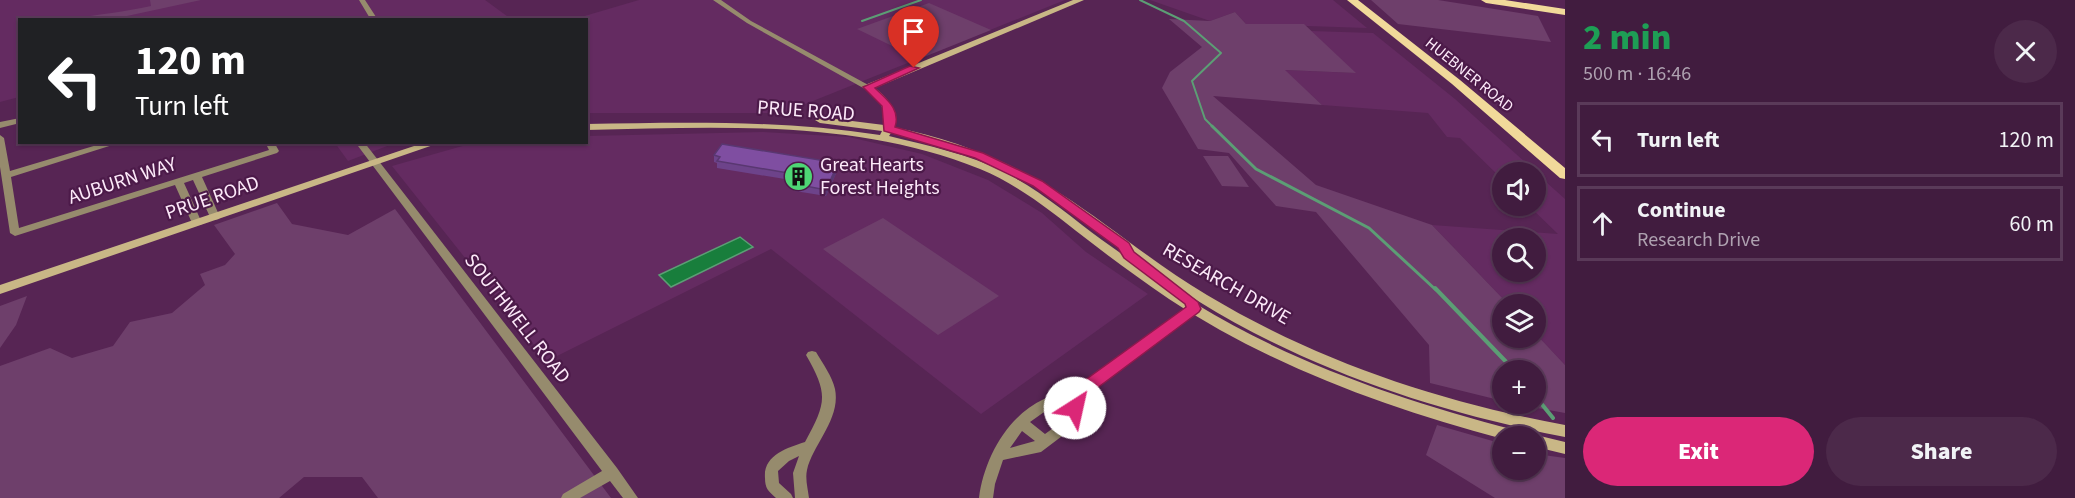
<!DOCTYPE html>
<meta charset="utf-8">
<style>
body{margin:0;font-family:"Source Sans 3",sans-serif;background:#4c294a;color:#f1f3f6;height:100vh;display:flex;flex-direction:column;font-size:22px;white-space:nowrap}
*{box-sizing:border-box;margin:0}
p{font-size:20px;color:#aea1b0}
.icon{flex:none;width:33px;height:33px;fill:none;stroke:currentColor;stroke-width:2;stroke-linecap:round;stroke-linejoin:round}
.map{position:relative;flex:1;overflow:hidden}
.sheet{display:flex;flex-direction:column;background:#411c3f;width:510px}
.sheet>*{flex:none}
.banner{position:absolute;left:18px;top:18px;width:570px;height:126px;border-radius:0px;box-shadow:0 2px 4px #0004,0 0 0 2px #5a3a59;background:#202124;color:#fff;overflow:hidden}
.tools{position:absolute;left:1492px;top:162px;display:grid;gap:12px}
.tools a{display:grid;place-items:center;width:54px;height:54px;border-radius:50%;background:#411c3f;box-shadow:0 2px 4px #0004,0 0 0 2px #5a3a59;font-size:30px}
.pin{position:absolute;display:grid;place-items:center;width:51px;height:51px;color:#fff;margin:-62px -26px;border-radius:50% 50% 50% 0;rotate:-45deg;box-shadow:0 0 6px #0007}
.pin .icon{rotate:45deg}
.me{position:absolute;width:66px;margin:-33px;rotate:35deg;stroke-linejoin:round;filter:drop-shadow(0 0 4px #0008)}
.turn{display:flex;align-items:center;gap:21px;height:126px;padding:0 18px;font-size:27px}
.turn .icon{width:78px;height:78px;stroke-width:2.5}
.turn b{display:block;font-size:42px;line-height:51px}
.round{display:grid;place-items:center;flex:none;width:63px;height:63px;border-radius:32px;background:#4c294a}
.headline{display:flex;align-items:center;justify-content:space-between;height:102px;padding:0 18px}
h1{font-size:36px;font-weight:800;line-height:45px;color:#1e9e55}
.cta{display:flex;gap:12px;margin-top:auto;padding:12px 18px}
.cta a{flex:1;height:69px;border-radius:36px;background:#db2777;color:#fff;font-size:24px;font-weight:800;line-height:69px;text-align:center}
.cta a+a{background:#4c294a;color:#f1f3f6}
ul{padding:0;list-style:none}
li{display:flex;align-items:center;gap:18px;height:75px;margin:0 12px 9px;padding:0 6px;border:3px solid #5a3a59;border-radius:0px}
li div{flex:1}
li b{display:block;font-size:22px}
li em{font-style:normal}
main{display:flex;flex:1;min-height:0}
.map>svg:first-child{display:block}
.built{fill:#642b61;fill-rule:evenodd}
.green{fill:#6e3f6b}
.water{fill:#187e3c;stroke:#5c9e75;stroke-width:1.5}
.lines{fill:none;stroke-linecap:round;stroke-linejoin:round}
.stream-far2{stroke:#5c9e75;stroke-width:2}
.stream-far1{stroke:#5c9e75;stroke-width:3}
.stream{stroke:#5c9e75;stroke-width:4}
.street{fill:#968b6d;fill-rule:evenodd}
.secondary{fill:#c9b786;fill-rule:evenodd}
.primary{fill:#f1d99a;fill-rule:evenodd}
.wall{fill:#6d438a}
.shaded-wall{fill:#593771}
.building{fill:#7f4ea1;stroke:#593771;stroke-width:1.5}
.route{fill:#db2777;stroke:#8e194d;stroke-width:1.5}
.labels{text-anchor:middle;stroke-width:4.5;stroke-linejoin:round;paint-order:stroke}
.far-street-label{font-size:16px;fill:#fce9f9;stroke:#4c1a49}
.street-label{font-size:20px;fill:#fce9f9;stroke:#4c1a49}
.poi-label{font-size:20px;fill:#fce9f9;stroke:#4c1a49;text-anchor:start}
</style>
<main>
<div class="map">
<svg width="1565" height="498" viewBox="0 0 1565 498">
<rect width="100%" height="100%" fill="#572554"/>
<path class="built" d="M0 0H485L511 19 20 20 19 97 0 102Z
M639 0H1065L783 113H587L586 20H571Z
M1150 0H1333L1367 28 1246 24 1235 12 1210 21Z
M1311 31 1373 33 1455 99 1536 172H1503V180L1460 138 1447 137 1428 113 1322 105 1284 70 1355 73Z
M763 132 849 137 922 154 988 180 1042 213 1086 252 1148 294 981 414 771 249 547 361 392 166 473 143 586 142 587 136Z
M335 143H395L348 161Z
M1536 173 1565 199V365L1536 334V304H1508L1432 225 1558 234 1529 206H1536ZM1503 238H1536V272H1503Z"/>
<path class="green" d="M150 0H201L113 19H72C99 14 125 12 151 6Z
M1371 0H1438L1538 16 1551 42 1398 24Z
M929 3 991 30 919 59 857 29Z
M1235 12 1246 24H1304L1356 73 1285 70 1322 105 1213 96 1316 185 1432 225 1508 304H1503V338H1536V334L1565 365V413L1515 404H1536V370H1503V401L1430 383 1429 345 1316 212 1276 206 1229 153 1198 149 1162 88 1170 72 1202 47 1169 19 1210 21Z
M1203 156H1228L1249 187 1222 186Z
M277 203 292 224 348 235 395 209 611 498H378L362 477H304L279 498H0V366L50 348 72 358 113 346 130 322 172 313 205 285 200 274 225 265 235 254 214 225Z
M883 218 999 296 938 335 823 249Z
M27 296 16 325 0 348V306Z
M1437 425 1503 444V470H1536V454L1565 458V498H1495L1426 455Z"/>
<path class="water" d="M740 237 753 247 671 287 659 275Z"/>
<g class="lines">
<path class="stream-far2" d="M1140 0 1184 21 1221 53 1192 81 1205 119 1213 127
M862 21 921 0"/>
<path class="stream-far1" d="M1212 126 1256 169 1369 228 1436 290"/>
<path class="stream" d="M1435 288 1514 370
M1536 397 1553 418"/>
<path class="street" d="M359 0H365L378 20H371Z
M713 0H721L751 21 872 87 868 89H865L747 23Z
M20 118V123L0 128V122Z
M0 135 4 138 10 171 107 142H122L11 177 19 228 269 150 265 142H274L279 151 277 153 202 177 220 217 219 219 215 220 210 217 193 180 184 183 202 223 201 225H193L192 223 175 185 15 236 10 233 0 167Z
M355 142H364L617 468 638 498H623L610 481 580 498H561L563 494 602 471Z
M1194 305 1198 306 1200 309 1198 312 1082 397 1078 424 1041 452 1003 460 995 484 993 498H979C984 459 1007 416 1044 399 1054 394 1066 395 1075 389 1115 364 1151 334 1190 306ZM1069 402 1067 418 1045 434 1030 422 1054 405ZM1022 431 1035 441 1010 448Z
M812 351 816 352C823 364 832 376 835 389 841 419 813 444 807 470 805 479 808 489 809 498H795L793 473 799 456 789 461 778 471 779 483 791 494 793 498H776C768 491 765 488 765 478 763 455 787 448 805 442 826 403 829 395 806 355L808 352Z"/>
<path class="secondary" d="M1073 0H1084L875 88C888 98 897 109 893 127 953 139 1010 161 1061 194 1111 226 1156 265 1207 295 1317 361 1440 402 1565 425V437C1437 412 1309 370 1198 301 1147 270 1103 231 1054 199 1004 166 949 144 891 133L889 136C929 146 969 154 1006 173 1041 191 1071 217 1102 240 1133 262 1164 284 1196 304 1294 364 1404 401 1515 430L1520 432 1523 436H1503V439C1386 408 1271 366 1169 299 1140 279 1112 259 1084 237 1052 212 1019 185 980 169 856 119 718 127 586 130V124C685 122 782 120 880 135L882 131 820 123 815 120 820 117 884 125C887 108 878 99 865 89V85Z
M426 142H442L0 294V285Z
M1536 435 1565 442V454L1536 447V436H1531Z"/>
<path class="primary" d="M1347 0H1358L1460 80 1565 168V179L1560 178 1452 84Z
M1481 0H1505L1565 9V15L1486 3Z"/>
</g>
<path class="wall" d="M714 155 838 163V169L826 196 795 191V184L797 181 717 168V163L714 162Z
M1536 184 1546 190 1541 197H1536Z"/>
<path class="shaded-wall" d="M838 163V169L826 196V190Z"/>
<path class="building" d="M722 144 838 163 826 190 795 184 800 175 717 161 720 157 714 155Z
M1536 184 1546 188V190H1536Z"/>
<path class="route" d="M910 66 919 68 875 88C886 99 901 109 895 127L983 153 1042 181 1129 243 1134 252 1198 302 1201 309 1199 312 1084 398 1081 413H1069L1066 408 1070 391 1186 307 1185 304 1124 258 1118 248 1033 186 975 158 884 131 882 106 863 87Z"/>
<defs>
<symbol id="building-disc" viewBox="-11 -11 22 22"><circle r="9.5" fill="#4ed675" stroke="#4c1a49"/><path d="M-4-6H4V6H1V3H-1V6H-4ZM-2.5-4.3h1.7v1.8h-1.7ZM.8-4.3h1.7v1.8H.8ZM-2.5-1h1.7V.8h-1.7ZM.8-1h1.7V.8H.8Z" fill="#111"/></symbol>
</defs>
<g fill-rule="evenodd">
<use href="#building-disc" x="782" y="160" width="33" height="33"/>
</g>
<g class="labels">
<g class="far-street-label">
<text transform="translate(1470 74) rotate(39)" y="6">HUEBNER ROAD</text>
</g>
<g class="street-label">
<text transform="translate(806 110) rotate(4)" y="7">PRUE ROAD</text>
<text transform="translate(122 180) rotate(-18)" y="7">AUBURN WAY</text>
<text transform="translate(212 197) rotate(-19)" y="7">PRUE ROAD</text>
<text transform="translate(1227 283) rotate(30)" y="7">RESEARCH DRIVE</text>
<text transform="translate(518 318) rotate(52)" y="7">SOUTHWELL ROAD</text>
</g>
<g class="poi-label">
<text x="820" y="171">Great Hearts<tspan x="820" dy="23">Forest Heights</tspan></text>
</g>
</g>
</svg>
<div class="tools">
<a><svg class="icon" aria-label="sound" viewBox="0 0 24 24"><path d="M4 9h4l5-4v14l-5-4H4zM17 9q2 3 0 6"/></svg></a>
<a><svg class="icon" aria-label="search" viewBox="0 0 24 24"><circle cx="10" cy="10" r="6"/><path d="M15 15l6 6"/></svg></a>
<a><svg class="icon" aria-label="layers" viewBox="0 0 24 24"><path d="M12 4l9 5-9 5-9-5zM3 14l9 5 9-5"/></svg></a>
<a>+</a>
<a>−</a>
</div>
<div class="pin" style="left:914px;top:68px;background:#d93025"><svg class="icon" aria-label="arrive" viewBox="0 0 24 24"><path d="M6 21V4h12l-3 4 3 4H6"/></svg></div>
<svg class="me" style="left:1075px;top:408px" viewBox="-20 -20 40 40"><circle r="19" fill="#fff"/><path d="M0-13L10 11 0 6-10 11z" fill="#db2777"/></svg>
<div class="banner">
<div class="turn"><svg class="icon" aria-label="left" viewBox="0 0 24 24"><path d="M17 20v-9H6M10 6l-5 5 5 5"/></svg><div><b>120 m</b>Turn left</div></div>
</div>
</div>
<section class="sheet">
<div class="headline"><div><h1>2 min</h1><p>500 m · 16:46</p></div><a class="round"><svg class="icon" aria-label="close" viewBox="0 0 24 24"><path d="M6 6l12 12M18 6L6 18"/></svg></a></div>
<ul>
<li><svg class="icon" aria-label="left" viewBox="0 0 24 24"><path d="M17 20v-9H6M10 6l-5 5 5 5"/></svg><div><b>Turn left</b></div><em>120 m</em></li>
<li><svg class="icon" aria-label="ahead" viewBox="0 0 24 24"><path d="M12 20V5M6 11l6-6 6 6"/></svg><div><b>Continue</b><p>Research Drive</p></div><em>60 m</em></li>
</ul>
<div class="cta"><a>Exit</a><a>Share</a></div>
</section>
</main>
